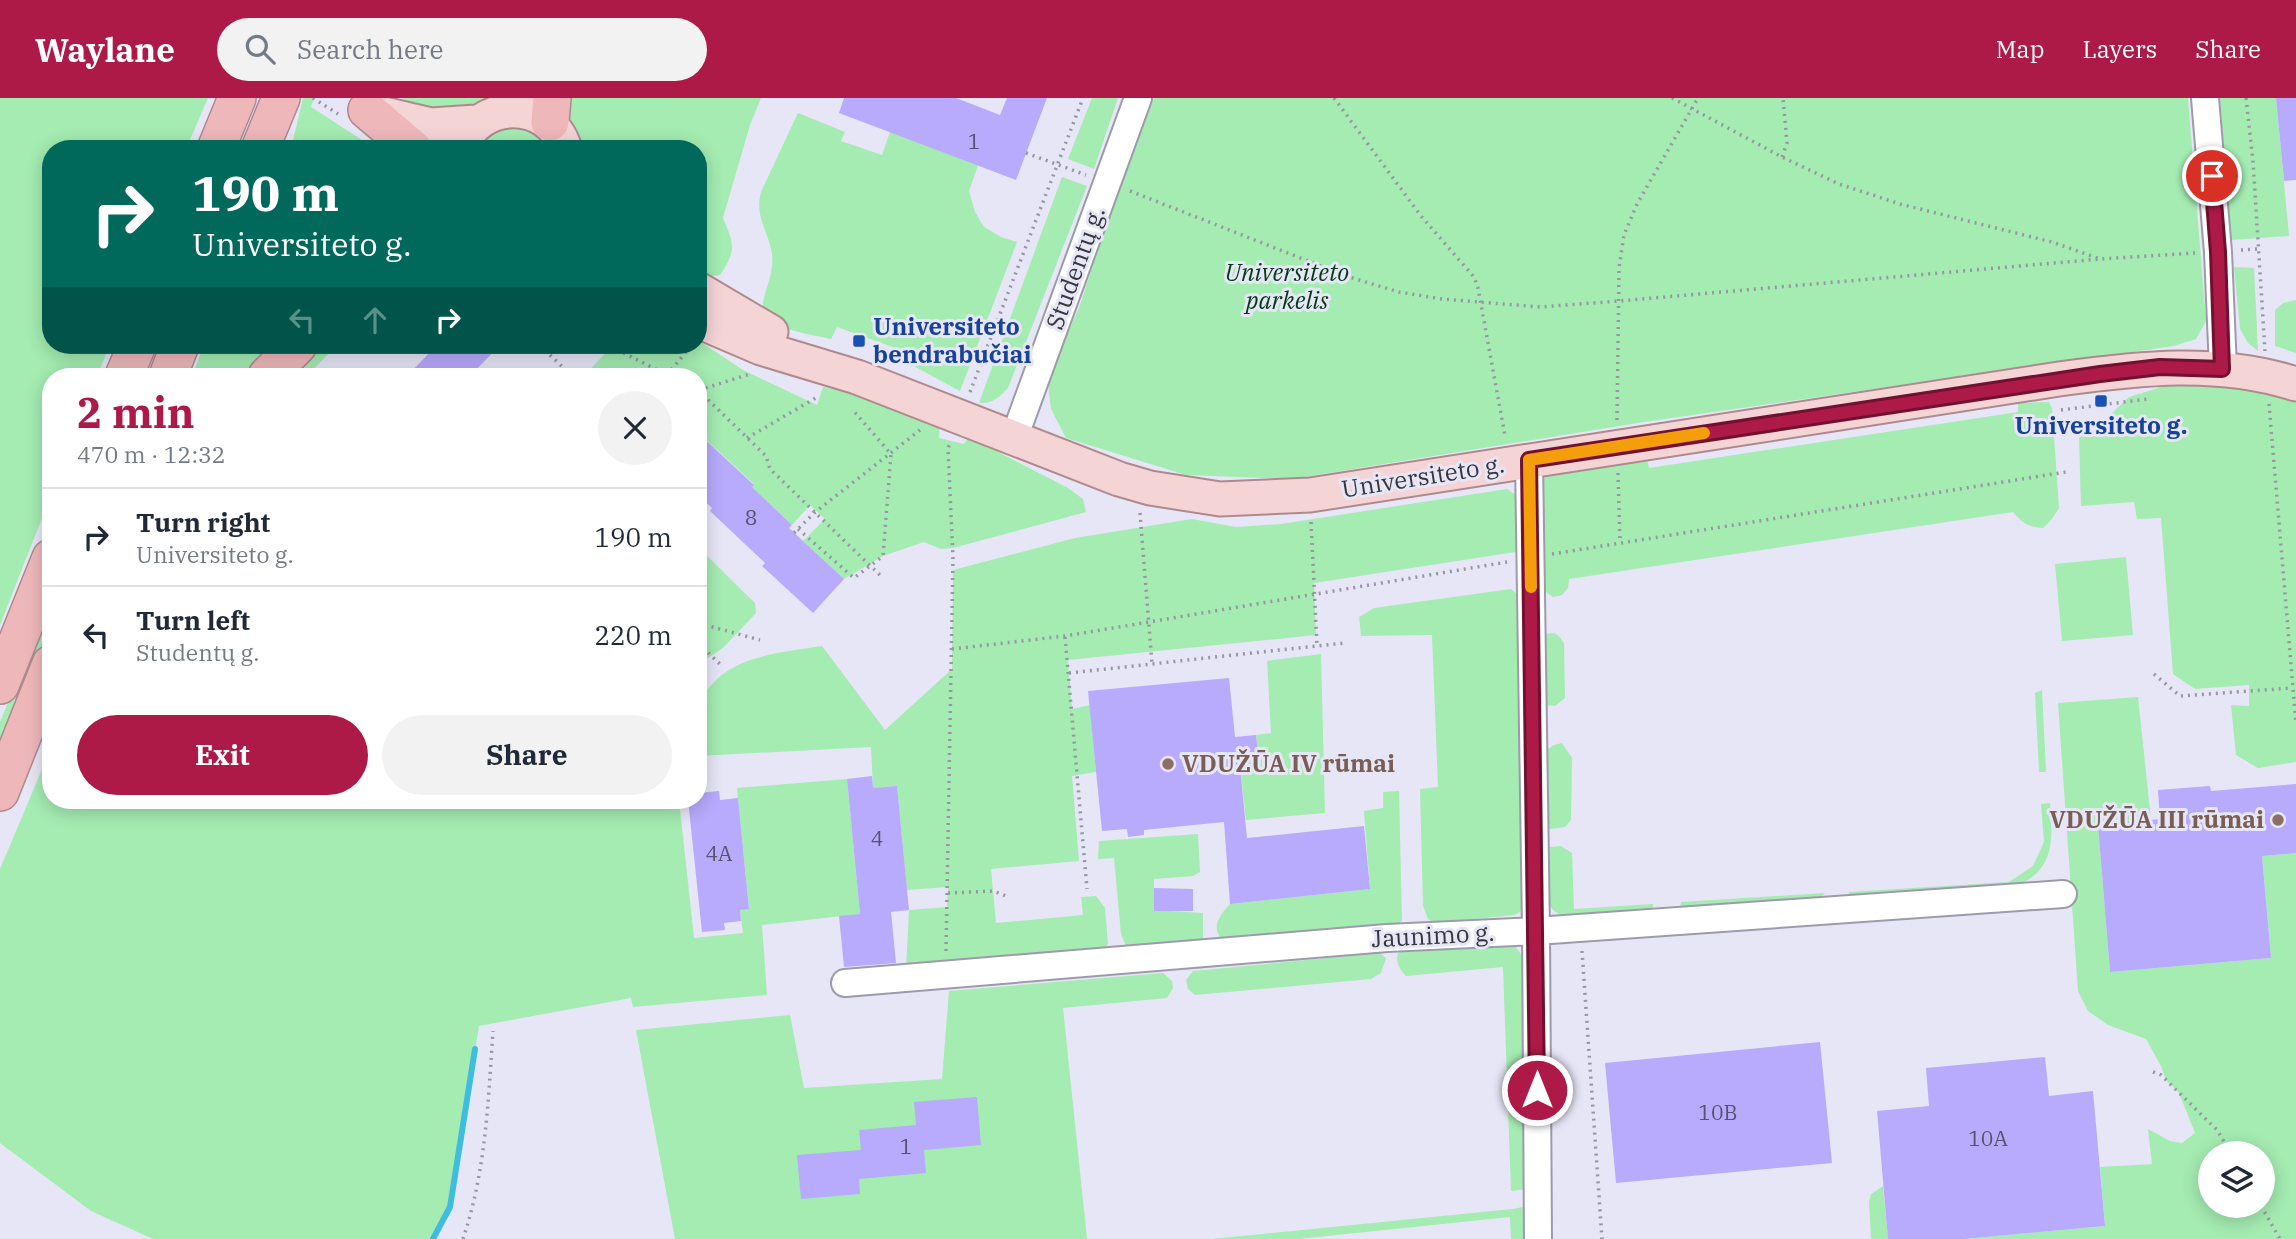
<!DOCTYPE html>
<meta charset="utf-8">
<style>
body{margin:0;font-family:"IBM Plex Serif",serif;background:#f2f2f3;color:#1f2937;height:100vh;display:flex;flex-direction:column;font-size:26px;white-space:nowrap}
*{box-sizing:border-box;margin:0}
p{font-size:23px;color:#747a83}
.icon{flex:none;width:38px;height:38px;fill:none;stroke:currentColor;stroke-width:2;stroke-linecap:round;stroke-linejoin:round}
.map{position:relative;flex:1;overflow:hidden}
.drawer{position:absolute;left:42px;top:270px;width:665px;height:441px;display:flex;flex-direction:column;background:#fff;border-radius:28px;box-shadow:0 4px 18px #0003}
.drawer>*{flex:none}
.guide{position:absolute;left:42px;top:42px;width:665px;height:214px;border-radius:28px;box-shadow:0 4px 18px #0003;background:#00695c;color:#fff;overflow:hidden}
.buttons{position:absolute;left:2198px;top:1043px;display:grid;gap:14px}
.buttons a{display:grid;place-items:center;width:77px;height:77px;border-radius:50%;background:#fff;box-shadow:0 4px 18px #0003;font-size:35px}
.pin{position:absolute;display:grid;place-items:center;width:60px;height:60px;color:#fff;margin:-30px;border:4px solid #fff;border-radius:50%;box-shadow:0 2px 7px #0007}
.me{position:absolute;width:77px;margin:-38px;rotate:0deg;stroke-linejoin:round;filter:drop-shadow(0 0 5px #0008)}
.turn{display:flex;align-items:center;gap:24px;height:147px;padding:0 35px;font-size:32px}
.turn .icon{width:91px;height:91px;stroke-width:2.5}
.turn b{display:block;font-size:49px;line-height:60px}
.lanes{display:flex;align-items:center;height:66px;padding:0 35px;background:#0003;justify-content:center;gap:35px;direction:ltr}
.lanes .off{opacity:.35}
.round{display:grid;place-items:center;flex:none;width:74px;height:74px;border-radius:37px;background:#f2f2f3}
.summary{display:flex;align-items:center;justify-content:space-between;height:119px;padding:0 35px}
h1{font-size:42px;font-weight:800;line-height:52px;color:#ad1a48}
.cta{display:flex;gap:14px;margin-top:auto;padding:14px 35px}
.cta a{flex:1;height:80px;border-radius:42px;background:#ad1a48;color:#fff;font-size:28px;font-weight:800;line-height:80px;text-align:center}
.cta a+a{background:#f2f2f3;color:#1f2937}
ul{padding:0;list-style:none}
li{display:flex;align-items:center;gap:21px;height:98px;padding:0 35px;border-top:2px solid #e0e1e3}
li div{flex:1}
li b{display:block;font-size:26px}
li em{font-style:normal}
header{display:flex;align-items:center;gap:42px;box-sizing:border-box;height:98px;padding:0 35px;background:#ad1a48;color:#fff}
header strong{font-size:33px}
nav{display:flex;gap:38px;margin-inline-start:auto;font-size:24px}
.search{width:490px;height:63px;background:#f2f2f3;display:flex;align-items:center;gap:18px;box-sizing:border-box;padding:0 24px;border-radius:38px;color:#747a83;font-size:26px}
.map>svg:first-child{display:block}
.green{fill:#a4ecb2;fill-rule:evenodd}
.lines{fill:none;stroke-linecap:round;stroke-linejoin:round}
.stream{stroke:#3fbddf;stroke-width:6}
.building{fill:#b8aafd}
.minor-casing{stroke:#9d9bab;stroke-width:30}
.major-casing{stroke:#ae8a8f;stroke-width:37}
.highway-casing{stroke:#ae8a8f;stroke-width:40}
.path{stroke:#9796a2;stroke-width:3.5;stroke-dasharray:2 5;stroke-linecap:butt}
.minor{stroke:#fff;stroke-width:26}
.major{stroke:#f5d4d6;stroke-width:33}
.highway{stroke:#eeb8bb;stroke-width:37}
.route-casing{stroke:#70112f;stroke-width:18}
.route{stroke:#ad1a48;stroke-width:12}
.slow{stroke:#f59e0b;stroke-width:12}
.transit-dot{fill:#1a4fb4;stroke:#e7e6f6;stroke-width:2.5}
.education-dot{fill:#8d6e63;stroke:#e7e6f6;stroke-width:2.5}
.labels{text-anchor:middle;stroke-width:6;stroke-linejoin:round;paint-order:stroke}
.number-label{font-size:21px;fill:#57536d}
.street-label{font-size:24px;fill:#37363d;stroke:#e7e6f6}
.park-label{font-size:24px;font-style:italic;fill:#003c15;stroke:#e7e6f6}
.transit-label{font-size:24px;font-weight:bold;fill:#164399;stroke:#e7e6f6;text-anchor:start}
.education-label{font-size:24px;font-weight:bold;fill:#785e54;stroke:#e7e6f6;text-anchor:start}
</style>
<header>
<strong>Waylane</strong>
<div class="search"><svg class="icon" aria-label="search" viewBox="0 0 24 24"><circle cx="10" cy="10" r="6"/><path d="M15 15l6 6"/></svg>Search here</div>
<nav><a>Map</a><a>Layers</a><a>Share</a></nav>
</header>
<div class="map">
<svg width="2296" height="1141" viewBox="0 0 2296 1141">
<rect width="100%" height="100%" fill="#e7e6f6"/>
<path class="green" d="M0 0H208L186 51H51V247H110L97 278H51V397L0 527Z
M303 0H314L311 9 376 51H291Z
M402 0H501C483 3 458 16 442 17 429 18 413 7 402 0Z
M566 0H761L750 27 723 120C734 146 737 152 720 177L703 179 698 176V51H577L564 7Z
M1092 0H1118L1094 71 1068 61Z
M1154 0H2188L2206 223 2196 241 2174 248 1644 324 1292 381 1186 377 1066 340 1051 311 1048 286 1062 248 1079 210 1105 130Z
M2220 0H2276L2289 138 2231 142Z
M798 15 845 34 841 43 882 57 890 34 978 67 969 93 975 114 984 129 1001 139 1017 144 960 293 895 258 898 251 837 229 831 241C813 236 757 231 763 204 767 187 774 173 772 156 769 133 754 120 761 94Z
M503 26 537 33 549 51H477L483 39Z
M1062 79 1087 88 1008 290C999 299 993 306 979 305Z
M2234 169 2254 170 2258 253 2248 245 2240 231Z
M2296 202V255L2275 248V212L2283 205Z
M698 242 743 272 817 307 823 289 876 301 940 326 939 340 964 346 969 339 1068 390 1083 401 1086 414 953 450 941 451 924 444 883 458 844 481 803 443 825 421 810 407 792 427 752 389 754 386 701 337 704 334 698 329V278H584L613 247H698Z
M204 247H278L249 278H192Z
M316 247H337L307 278H284Z
M2174 285 2257 289 2296 300V664L2258 670 2236 657 2231 607 2249 608V587L2195 591 2173 576 2161 420 2137 421 2134 404 2081 408 2079 340 2083 337 2110 336V317L2129 299Z
M2049 304 2052 310 2059 410 2052 421 2043 430C2028 429 2022 425 2013 414L1569 481 1568 490 1562 497 1553 499 1546 494 1543 488 1542 382 1551 375 1647 361 1649 370 2018 314V305Z
M1507 391 1516 397 1520 405 1522 453 1314 485 1316 537 1068 562 1072 611 1090 607 1096 674 1072 678 1079 763 991 771 996 825 1083 817 1081 799 1096 798 1105 810 1108 846 1099 857 906 872 909 812 947 809 948 789 907 792 897 688 873 690 871 649 698 658V602C707 593 715 581 726 574 753 556 790 553 822 548L885 632 952 571 953 472 1075 440 1192 421 1236 429 1281 426Z
M698 449 755 505 756 515 724 549 698 567Z
M2126 459 2133 537 2062 543 2055 466Z
M1511 491 1519 498 1525 806 1520 814 1514 817 1435 825 1428 821 1423 808 1420 691 1438 689 1432 537 1361 538 1359 519 1374 510Z
M51 499V527L0 653V624Z
M1554 535 1559 538 1564 545 1565 600 1555 608 1545 607 1544 536Z
M1321 556 1325 715 1246 722 1239 658 1258 656 1256 637 1271 635 1267 563Z
M2042 592 2046 674H2039L2035 595Z
M2138 599 2151 722 2098 727 2110 874 2271 860 2262 758 2296 755V1141H1964L2105 1128 2100 1069 2152 1066 2148 1031 2170 1043 2182 1045 2195 1035 2179 995 2166 982 2161 968 2146 941 2108 927 2088 913 2078 893 2058 605ZM2210 1055H2263V1108H2210Z
M1562 645 1572 660 1571 722 1565 729 1550 731 1545 726V653L1554 647Z
M51 650V702H679L694 840 743 835 740 812 749 810 737 690 847 681 860 816 762 827 767 897 633 909 631 900 479 928 450 1109 433 1141H153L91 1113 0 1045V771Z
M1399 693 1402 823 1395 828 1224 843C1209 830 1220 817 1230 806L1370 791 1364 713 1383 710V694Z
M2050 705C2053 745 2055 775 2010 790L1853 800 1848 794 2009 784 2033 768 2044 744 2041 706Z
M1198 736 1200 774 1193 778 1154 781V812L1203 815V841L1196 848 1127 850 1121 836 1114 760 1098 761 1099 743Z
M1561 748 1572 755 1574 811 1653 806V813L1565 819C1558 816 1552 813 1549 805 1543 793 1543 759 1550 749Z
M1825 795 1819 801 1680 810 1681 804Z
M1513 845 1523 859 1528 1091 1511 1093 1503 869 1406 878C1400 871 1395 865 1398 855L1406 852Z
M1380 855 1386 860 1381 875 1371 881 1195 897 1188 891 1186 882 1193 873Z
M1163 875 1172 883 1173 890 1167 900 1063 910 1087 1141H675L636 932 790 917 804 990 942 981 949 893Z
M1883 1088 1888 1141H1871L1869 1104 1871 1096Z
M1528 1108 1529 1141H1511L1510 1119 1298 1141H1213L1512 1111Z"/>
<g class="lines">
<path class="stream" d="M433 1141 450 1109 475 951"/>
</g>
<path class="building" d="M844 0H956L1000 17 1007 0H1047L1016 82 839 15Z
M2276 0H2296V82L2284 83Z
M437 247H500L470 278H407Z
M698 335 754 387 752 389 792 427 789 430 844 481 813 515 762 468 765 465 710 413 712 410 698 397Z
M1229 580 1235 639 1256 637 1258 656 1239 658 1247 740 1364 728 1370 791 1230 806 1224 724 1144 732V737L1128 739 1127 731 1102 733 1088 593Z
M872 678 873 690 897 688 909 812 891 814 896 865 844 869 839 818 860 816 847 681Z
M2296 686V755L2262 758 2271 860 2110 874 2098 727 2160 721 2158 692 2210 688 2211 693Z
M719 693 720 702 738 700 749 811 740 812 741 823 724 825 725 832 702 834 688 702H698V695Z
M1154 790 1193 791V813H1154Z
M1820 944 1832 1065 1616 1085 1605 965Z
M2045 959 2049 998 2093 993 2105 1128 1964 1141H1888L1877 1013 1929 1008 1926 970Z
M977 999 981 1047 924 1052 926 1075 859 1081 860 1096 801 1101 797 1057 861 1052 859 1032 916 1027 914 1004Z"/>
<g class="lines">
<defs>
<path id="minor" d="M2205 0 2218 154 2223 271
M1014 340 1138 0
M1529 362 1536 833 1538 1141
M845 885 1387 840 1536 833 2063 796"/>
<path id="major" d="M367 12 431 27 476 24
M460 51C478 0 550 0 565 51
M698 191 771 234
M698 220 712 229 761 250 857 279 1119 381 1150 390 1220 401 1310 397 2059 281C2139 270 2218 261 2296 286"/>
<path id="highway" d="M367 12 413 51
M550 24 552 0
M216 51 237 0
M260 51 281 0
M124 278 137 247
M168 278 180 247
M267 278 298 247
M0 587 51 460
M0 694 51 566"/>
</defs>
<use href="#minor" class="minor-casing"/>
<use href="#major" class="major-casing"/>
<use href="#highway" class="highway-casing"/>
<path class="path" d="M313 0 338 16
M1334 0 1421 118 1474 179 1478 190 1505 338
M1672 0 1782 59 1839 86 1900 106 2052 144 2100 161 2195 155
M2246 0 2253 63 2265 253
M1026 55 1086 77
M1782 59 1787 45 1783 0
M1130 93 1349 179 1399 194 1442 201 1540 209 1619 203 2100 161
M2241 152 2258 151
M612 247 620 253 669 278
M550 257 572 278
M667 277 691 248
M698 292 766 358 770 371 883 480
M699 292 750 276
M970 294 1083 0
M2269 306 2296 626
M2061 312 2148 301
M1617 322 1619 170 1624 137 1637 106 1698 0
M747 340 819 298
M1618 375 1620 445
M1140 415 1152 566
M1311 424 1317 548
M798 431 854 480 883 458 891 356 852 311
M794 435 814 415 920 332
M1552 456 2066 374
M698 525 760 542
M1065 539 1087 791
M698 545 722 568
M952 551 1065 538 1507 464
M1069 575 1344 545
M2154 576 2180 598 2292 590
M948 795 993 793 1006 798
M946 853 953 460 948 351 950 344
M1582 853 1602 1141
M2153 974 2161 977 2217 1032 2231 1055
M2261 1108 2280 1141
M463 1141C486 1072 488 1005 493 933"/>
<use href="#minor" class="minor"/>
<use href="#major" class="major"/>
<use href="#highway" class="highway"/>
</g>
<g class="lines">
<defs>
<path id="route" d="M1537 992 1529 362 2100 276 2160 269 2222 271 2218 154 2212 78"/>
</defs>
<use href="#route" class="route-casing"/>
<use href="#route" class="route"/>
<path class="slow" d="M1531 489 1529 362 1704 335"/>
</g>
<g class="transit-dot">
<rect x="852" y="236" width="14" height="14" rx="3.5"/>
<rect x="2094" y="296" width="14" height="14" rx="3.5"/>
</g>
<g class="education-dot">
<circle cx="1168" cy="666" r="7"/>
<circle cx="2278" cy="722" r="7"/>
</g>
<g class="labels">
<g class="number-label">
<text x="974" y="51">1</text>
<text x="751" y="427">8</text>
<text x="877" y="748">4</text>
<text x="719" y="763">4A</text>
<text x="1718" y="1022">10B</text>
<text x="1988" y="1048">10A</text>
<text x="906" y="1056">1</text>
</g>
<g class="street-label">
<text transform="translate(1076 170) rotate(-70)" y="8">Studentų g.</text>
<text transform="translate(1423 379) rotate(-9)" y="8">Universiteto g.</text>
<text transform="translate(1433 838) rotate(-3)" y="8">Jaunimo g.</text>
</g>
<g class="park-label">
<text x="1287" y="183">Universiteto<tspan x="1287" dy="28">parkelis</tspan></text>
</g>
<g class="transit-label">
<text x="873" y="237">Universiteto<tspan x="873" dy="28">bendrabučiai</tspan></text>
<text x="2101" y="336" text-anchor="middle">Universiteto g.</text>
</g>
<g class="education-label">
<text x="1182" y="674">VDUŽŪA IV rūmai</text>
<text x="2264" y="730" text-anchor="end">VDUŽŪA III rūmai</text>
</g>
</g>
</svg>
<div class="buttons">
<a><svg class="icon" aria-label="layers" viewBox="0 0 24 24"><path d="M12 4l9 5-9 5-9-5zM3 14l9 5 9-5"/></svg></a>
</div>
<div class="pin" style="left:2212px;top:78px;background:#d93025"><svg class="icon" aria-label="arrive" viewBox="0 0 24 24"><path d="M6 21V4h12l-3 4 3 4H6"/></svg></div>
<svg class="me" style="left:1537px;top:992px" viewBox="-20 -20 40 40"><circle r="17" fill="#ad1a48" stroke="#fff" stroke-width="3"/><path d="M0-11L8 9 0 5-8 9z" fill="#fff"/></svg>
<div class="guide">
<div class="turn"><svg class="icon" aria-label="right" viewBox="0 0 24 24"><path d="M7 20v-9h11M14 6l5 5-5 5"/></svg><div><b>190 m</b>Universiteto g.</div></div>
<div class="lanes"><svg class="icon off" aria-label="left" viewBox="0 0 24 24"><path d="M17 20v-9H6M10 6l-5 5 5 5"/></svg><svg class="icon off" aria-label="ahead" viewBox="0 0 24 24"><path d="M12 20V5M6 11l6-6 6 6"/></svg><svg class="icon" aria-label="right" viewBox="0 0 24 24"><path d="M7 20v-9h11M14 6l5 5-5 5"/></svg></div>
</div>
<section class="drawer">
<div class="summary"><div><h1>2 min</h1><p>470 m · 12:32</p></div><a class="round"><svg class="icon" aria-label="close" viewBox="0 0 24 24"><path d="M6 6l12 12M18 6L6 18"/></svg></a></div>
<ul>
<li><svg class="icon" aria-label="right" viewBox="0 0 24 24"><path d="M7 20v-9h11M14 6l5 5-5 5"/></svg><div><b>Turn right</b><p>Universiteto g.</p></div><em>190 m</em></li>
<li><svg class="icon" aria-label="left" viewBox="0 0 24 24"><path d="M17 20v-9H6M10 6l-5 5 5 5"/></svg><div><b>Turn left</b><p>Studentų g.</p></div><em>220 m</em></li>
</ul>
<div class="cta"><a>Exit</a><a>Share</a></div>
</section>
</div>
